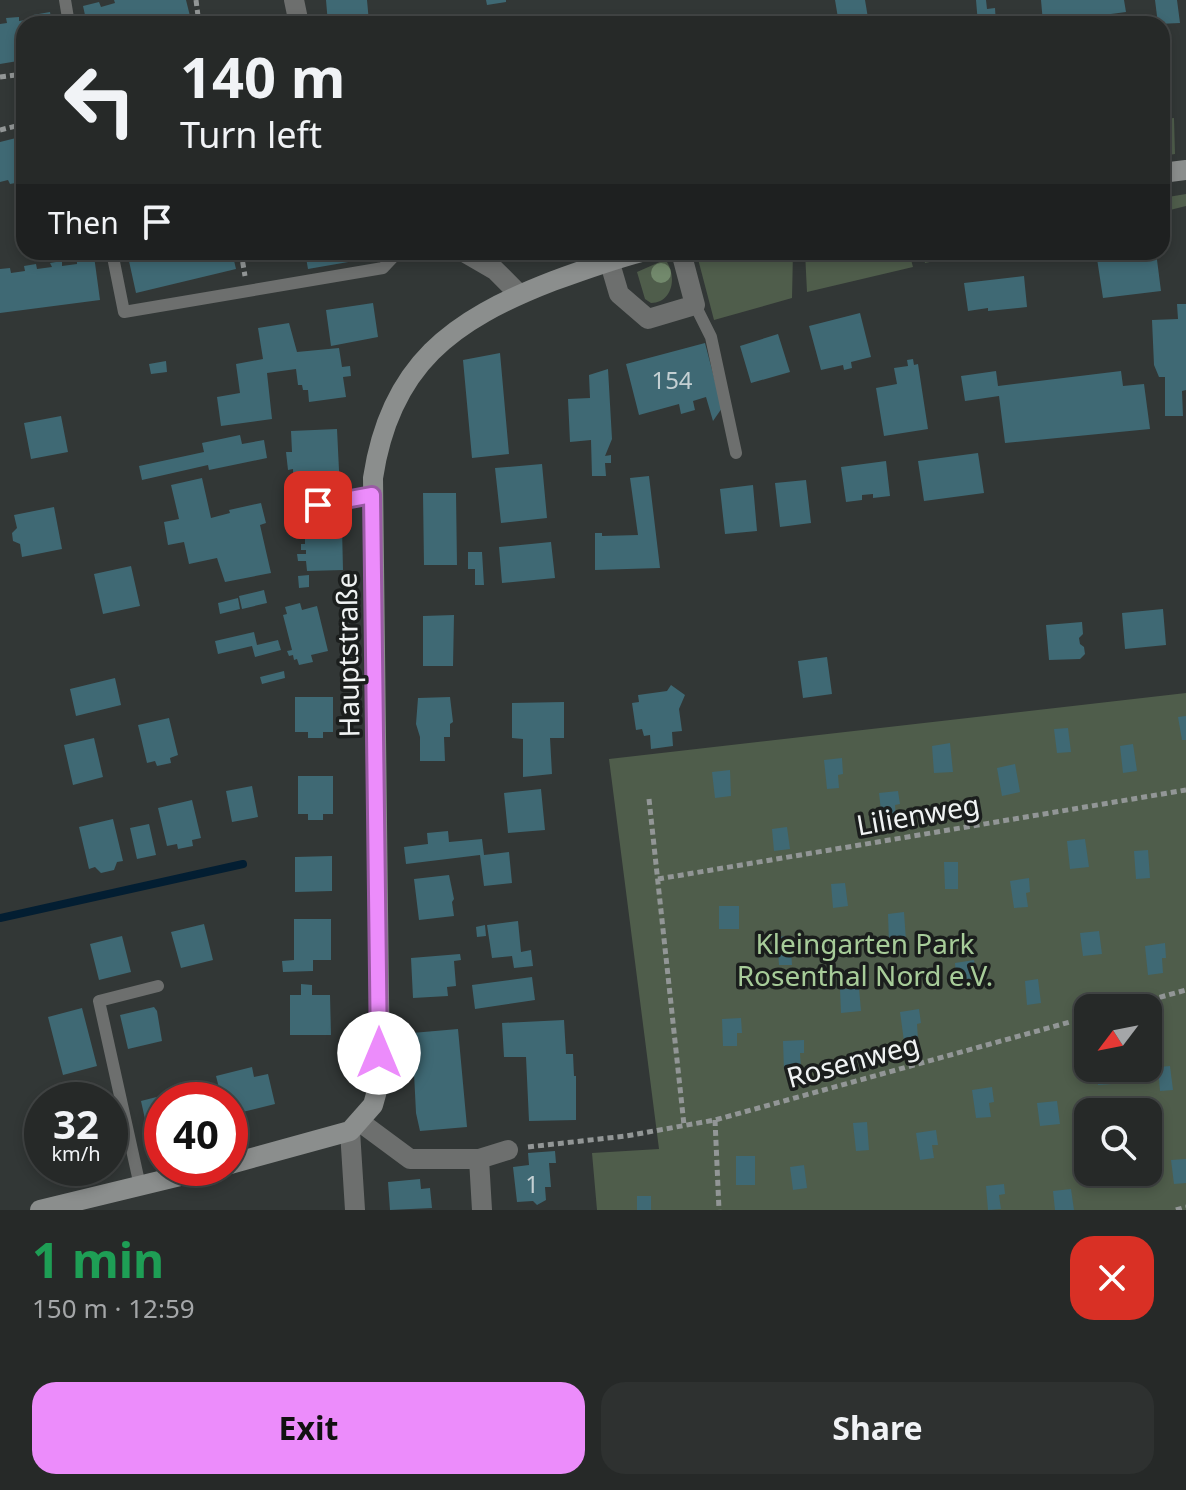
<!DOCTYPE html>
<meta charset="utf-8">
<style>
body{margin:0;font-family:"Noto Sans",sans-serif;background:#2e3130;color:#f1f3f6;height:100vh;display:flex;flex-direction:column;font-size:30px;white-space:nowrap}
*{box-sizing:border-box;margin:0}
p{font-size:26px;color:#a4a6a8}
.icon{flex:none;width:44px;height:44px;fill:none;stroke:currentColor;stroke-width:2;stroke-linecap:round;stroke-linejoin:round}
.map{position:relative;height:1210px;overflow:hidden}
.details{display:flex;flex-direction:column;background:#262928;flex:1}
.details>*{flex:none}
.banner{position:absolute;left:16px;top:16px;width:1154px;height:244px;border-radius:24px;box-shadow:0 4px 12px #0003,0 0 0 2px #424545;background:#262928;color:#f1f3f6;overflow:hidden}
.needle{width:52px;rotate:238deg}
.controls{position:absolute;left:1074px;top:994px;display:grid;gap:16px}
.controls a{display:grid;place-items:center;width:88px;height:88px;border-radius:16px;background:#262928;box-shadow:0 4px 12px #0003,0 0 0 2px #424545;font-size:40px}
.speed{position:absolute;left:24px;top:1082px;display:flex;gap:16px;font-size:40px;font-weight:700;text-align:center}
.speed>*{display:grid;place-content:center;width:104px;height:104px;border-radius:50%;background:#262928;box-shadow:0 4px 12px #0003,0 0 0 2px #424545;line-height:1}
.speed small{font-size:20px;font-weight:400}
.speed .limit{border:12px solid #d22;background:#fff;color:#111}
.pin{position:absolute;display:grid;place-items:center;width:68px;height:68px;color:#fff;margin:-34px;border-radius:16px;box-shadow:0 4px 12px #0006}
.me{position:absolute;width:88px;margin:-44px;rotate:0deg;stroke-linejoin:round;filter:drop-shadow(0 0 6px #0008)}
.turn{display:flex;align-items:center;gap:28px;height:168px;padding:0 32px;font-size:36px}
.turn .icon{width:104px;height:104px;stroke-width:2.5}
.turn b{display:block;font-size:56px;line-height:68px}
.then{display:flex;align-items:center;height:76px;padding:0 32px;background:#0003;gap:16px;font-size:30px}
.round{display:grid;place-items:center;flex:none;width:84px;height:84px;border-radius:24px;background:#2e3130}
.headline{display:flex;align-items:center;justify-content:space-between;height:136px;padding:0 32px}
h1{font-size:48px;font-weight:700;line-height:60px;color:#1e9e55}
.action{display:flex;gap:16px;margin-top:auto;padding:16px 32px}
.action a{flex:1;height:92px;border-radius:24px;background:#ec8cfb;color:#111;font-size:32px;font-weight:700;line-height:92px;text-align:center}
.action a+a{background:#2e3130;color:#f1f3f6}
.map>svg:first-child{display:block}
.green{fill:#4f5d4b;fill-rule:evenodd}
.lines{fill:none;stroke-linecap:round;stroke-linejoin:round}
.stream{stroke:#031e32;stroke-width:8}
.building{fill:#3f6974}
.path{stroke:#929696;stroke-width:5;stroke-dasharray:6 4;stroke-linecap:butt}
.lane{stroke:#6d6f6e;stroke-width:12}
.street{stroke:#6d6f6e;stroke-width:20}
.secondary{stroke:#8b8e8d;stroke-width:20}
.tree{fill:#72896c}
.route-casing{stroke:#995ba3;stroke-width:20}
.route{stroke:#ec8cfb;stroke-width:14}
.labels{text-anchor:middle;stroke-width:7;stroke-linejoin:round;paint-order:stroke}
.number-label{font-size:24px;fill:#c4d0d3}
.street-label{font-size:28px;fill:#f0f3f3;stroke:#1b1e1d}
.park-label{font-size:28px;fill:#a7cc99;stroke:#1b1e1d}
</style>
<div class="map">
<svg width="1186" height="1210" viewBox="0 0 1186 1210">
<rect width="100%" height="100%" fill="#323736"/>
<path class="green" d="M1174 118 1175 154 1162 156V119Z
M1186 194V206L1162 212V198Z
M733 252H793L792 298 714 320 698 259Z
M805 252H909L913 267 807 292Z
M923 252H978L925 263Z
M662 261 667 262C677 278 672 303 651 303L645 299 637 272Z
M1186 693V1210H597L592 1153 659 1149 609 759ZM1088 1008H1148V1068H1088ZM1088 1112H1148V1172H1088Z"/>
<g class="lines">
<path class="stream" d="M0 918 243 864"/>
</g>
<path class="building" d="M114 0H186L192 24H87L83 6 99 2 101 7 115 3Z
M326 0H367L369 22 328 24Z
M486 0H506V2L487 5Z
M835 0H865L869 24H839Z
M976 0H986L987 9 995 8 996 24H978Z
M1041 0H1124L1126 12 1043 23Z
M1155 0H1177L1180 23 1158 24Z
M50 12 52 24H24V60L0 64V24L7 23 6 18 19 17V21L33 19V15Z
M257 14 259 24H213V23Z
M24 136V176L19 177 21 182 10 184 8 180 0 182V142Z
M127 252H232L236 269 136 293Z
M305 252H352L354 261 308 269Z
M1096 252H1156L1161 291 1103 298Z
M94 256 100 300 0 313V269L10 268 11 273 25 271 24 266 36 264 37 269 52 267 50 263 62 261V266L77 264V259Z
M1024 276 1027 307 988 311V308L968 311 964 283Z
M373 303 378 337 331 346 326 310Z
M1177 304H1186V390L1182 391 1183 416H1165V377H1159L1154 365 1152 320 1178 319Z
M860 313 871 357 851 362 852 368 844 370 843 365 821 370 809 326Z
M289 323 297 352 339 348 342 367 350 366 351 376 343 377 346 397 309 402 308 390H303L302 385H298L296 369 267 373 272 419 221 426 217 397 240 393 236 364 263 359 258 328Z
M778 334 790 372 751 383 740 346Z
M705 343 722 408 713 421 706 397 693 401 695 410 681 414 679 404 639 415 626 364Z
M500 353 509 454 472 458 463 360Z
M913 359 914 365 918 364 928 429 884 436 876 388 897 384 894 368 908 366 907 360Z
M166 361 167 372 151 374 149 364Z
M608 369 612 439 605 456 611 455V463H605L606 476H592L591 440 570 442 568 399 590 398 589 375Z
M996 371 998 386 1121 371 1123 386 1144 384 1150 429 1005 443 999 396 965 401 961 376Z
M61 416 68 452 31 459 24 423Z
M337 429 340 491 294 493 293 469 288 470 286 452H292L291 431Z
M240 435 242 444 264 440 267 458 209 470 208 465 142 480 139 466 204 452 202 443Z
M978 453 984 493 924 501 918 461Z
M886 461 890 496 873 498V494L862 495V500L846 502 841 467Z
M542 464 547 518 501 523 495 468Z
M649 476 660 568 595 570V533H602V536L638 535 630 478Z
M202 478 211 518 230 513 229 510 261 503 266 523 260 525 271 573 225 582 217 558 189 564 184 542 168 545 164 522 179 519 171 485Z
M806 480 811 523 780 527 775 483Z
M753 485 757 531 725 534 720 489Z
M423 493H456L457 565H424Z
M54 507 62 549 22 557 20 544 13 541 12 533 17 528 14 515Z
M342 528 343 570 307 571 306 561H298L297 554H306V550H301V544H305V529Z
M551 542 555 578 502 583 499 547Z
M468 552H482L484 585H475V569H468Z
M131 566 140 606 103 614 94 574Z
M309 575V587L299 588 298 576Z
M264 590 267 603 242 609 239 596Z
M238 598 240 609 220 614 218 603Z
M300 603 302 610 317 606 328 651 311 655 313 662 299 665 297 659 294 660 293 655 289 656 287 651 292 650 283 615 287 614 285 607Z
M1163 609 1166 645 1125 649 1122 613Z
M454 615 453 666H423V616Z
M1082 622 1083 634 1079 638 1080 644 1084 647 1085 654 1080 659 1049 660 1046 625Z
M254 632 257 645 278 640 281 650 255 657 252 646 218 654 215 641Z
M827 657 832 694 803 698 798 661Z
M284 671 285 678 262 684 260 677Z
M115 678 121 705 76 716 70 689Z
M671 685 685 695 679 709 682 731 672 732 673 746 651 749 650 735 644 736 642 729 636 730 632 703 639 702 638 695 667 691Z
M295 697H333V732H323V738H308V732H295Z
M450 697 453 722 450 724V737H444L445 761H420V737L416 724 418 698Z
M564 702V738H550L552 774 523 777V739L512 738V703Z
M1186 716V740H1182L1178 717Z
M169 718 178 755 170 758 171 763 157 766 155 761 147 763 138 725Z
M1068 728 1071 752 1057 753 1054 729Z
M94 738 103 777 73 785 64 745Z
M950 743 953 772 934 773 932 746Z
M1133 744 1137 771 1123 773 1120 746Z
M842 758 843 774 838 775 839 788 827 789 824 760Z
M1015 764 1020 792 1002 796 997 768Z
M730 770 731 796 715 798 712 772Z
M298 776H333V814H323V820H308V814H298Z
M252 786 258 817 232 822 226 791Z
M541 789 545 830 508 833 504 793Z
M898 791 900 804 895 805 896 818 882 819 879 793Z
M192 800 201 838 192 840 193 846 178 849 177 844 167 846 158 808Z
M113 819 123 861 117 862 114 870 101 873 95 867 89 869 79 827Z
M149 824 156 855 137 859 130 828Z
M787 827 790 849 774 851 772 829Z
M448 831 449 842 482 839 484 855 509 852 512 883 484 886 480 855 406 864 404 847 428 844 427 833Z
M1085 839 1089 867 1070 869 1067 841Z
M1148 850 1150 878 1136 879 1134 851Z
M332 856V891L295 892V857Z
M944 862H958V889H945Z
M449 875 454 899 452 902 454 916 419 920 414 879Z
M1029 878 1030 892 1026 893 1028 907 1014 908 1010 881Z
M845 883 848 906 833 908 831 884Z
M719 906H739V929H719Z
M904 912 906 941 889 942 888 914Z
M294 919H331V960H313V971L283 972 282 961 294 960Z
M518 921 521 952 531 950 533 966 514 968 512 956 492 958 487 925Z
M204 924 213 960 181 968 171 932Z
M485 925 486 936 477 937 476 927Z
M1099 931 1102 954 1083 956 1080 933Z
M122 936 131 972 99 980 90 944Z
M790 936 792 965H779L777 937Z
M1165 943 1166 958H1162L1163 973 1148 975 1145 946Z
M460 954 461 960 454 961 456 986 447 987 448 996 413 998 411 958Z
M974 960 977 982 957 985 955 963Z
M532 977 535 1000 475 1009 472 985Z
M1038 979 1041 1003 1027 1005 1025 981Z
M301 984 312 985V995H330L331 1035H290V995H301Z
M859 988 861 1011 841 1013 840 989Z
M154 1007 157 1011 162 1041 128 1049 120 1015Z
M82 1008 97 1066 63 1075 48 1017Z
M919 1009 921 1023 917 1024 918 1039 904 1041 900 1012Z
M741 1018 742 1033H737V1046H723L722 1019Z
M564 1020 566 1054H573L574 1076H576V1120L529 1121 526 1057H504L502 1023Z
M458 1029 467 1127 420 1131 416 1113 412 1033Z
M804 1040V1053H800L801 1069 784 1070 783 1041Z
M1170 1066 1173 1090 1160 1091 1158 1067Z
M252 1067 254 1077 268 1074 275 1104 230 1115V1100H222L216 1076Z
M1096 1068H1110L1112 1084 1098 1085Z
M992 1087 994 1102 989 1103 991 1117 976 1118 972 1090Z
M172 1093 174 1100H162V1134L149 1137 141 1101Z
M1057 1101 1060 1124 1040 1126 1037 1103Z
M867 1122 869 1150 856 1151 853 1123Z
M936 1130 938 1145H932L934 1158 920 1160 916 1133Z
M555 1151 556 1163H549L551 1187H545L546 1200 537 1205 533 1201 517 1202 513 1167 529 1165 528 1153Z
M736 1156H755V1185H736Z
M1186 1159V1183L1174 1184 1171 1160Z
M804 1165 807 1188 793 1190 790 1167Z
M420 1179 421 1189 430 1188 432 1208 390 1210 388 1182Z
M1004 1184 1005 1194 999 1195 1001 1209 988 1210 986 1186Z
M1071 1189 1074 1210H1055L1053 1191Z
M637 1196H651V1210H637Z"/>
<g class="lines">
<path class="path" d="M196 0 199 24
M0 77 24 74
M0 130 24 124
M241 252 245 276
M649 799 684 1125
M658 879 1186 790
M1121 1008 1186 990
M715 1120 719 1210
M528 1147 626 1136 715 1120 1088 1017
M1176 1210 1186 1207"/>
<path class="lane" d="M65 0 69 24
M112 252 124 312 383 268 398 252
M695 305 711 337 736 453
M290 509 372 495
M140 1186 99 1001 158 986"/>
<path class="street" d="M294 0 299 24
M464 252 495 270 519 294
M609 260 619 294 648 319 695 305 681 252
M360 1122 410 1159H479L508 1150
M350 1131 355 1210
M479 1159 482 1210"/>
<path class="secondary" d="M1162 173 1186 170
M230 1164 350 1131 373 1105 380 1080 373 478C390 365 452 320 553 281 583 270 611 260 641 252
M40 1210 213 1168"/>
</g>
<circle class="tree" cx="661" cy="273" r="10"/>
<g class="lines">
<defs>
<path id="route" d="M318 505 372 495 379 1053"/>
</defs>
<use href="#route" class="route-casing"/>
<use href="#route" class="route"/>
</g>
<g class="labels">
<g class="number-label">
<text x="672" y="389">154</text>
<text x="532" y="1193">1</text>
</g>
<g class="street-label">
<text transform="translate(348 655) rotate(-91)" y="10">Hauptstraße</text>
<text transform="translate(918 815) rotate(-10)" y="10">Lilienweg</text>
<text transform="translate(853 1061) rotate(-15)" y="10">Rosenweg</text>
</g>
<g class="park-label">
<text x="865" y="954">Kleingarten Park<tspan x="865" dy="32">Rosenthal Nord e.V.</tspan></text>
</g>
</g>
</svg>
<div class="controls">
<a><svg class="needle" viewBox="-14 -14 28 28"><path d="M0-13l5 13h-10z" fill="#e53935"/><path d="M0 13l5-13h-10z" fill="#a4a6a8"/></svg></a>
<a><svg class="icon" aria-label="search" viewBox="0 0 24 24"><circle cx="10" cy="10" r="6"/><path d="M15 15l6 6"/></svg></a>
</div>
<div class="speed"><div>32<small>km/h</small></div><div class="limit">40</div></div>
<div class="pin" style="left:318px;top:505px;background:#d93025"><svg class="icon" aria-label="arrive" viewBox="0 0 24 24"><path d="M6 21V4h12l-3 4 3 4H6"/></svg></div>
<svg class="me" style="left:379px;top:1053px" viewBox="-20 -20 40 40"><circle r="19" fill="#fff"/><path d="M0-13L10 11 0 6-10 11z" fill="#ec8cfb"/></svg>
<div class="banner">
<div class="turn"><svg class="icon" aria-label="left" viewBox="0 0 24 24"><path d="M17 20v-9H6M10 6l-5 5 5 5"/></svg><div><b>140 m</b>Turn left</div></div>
<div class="then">Then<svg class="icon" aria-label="arrive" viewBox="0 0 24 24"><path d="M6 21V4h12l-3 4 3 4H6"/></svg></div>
</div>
</div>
<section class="details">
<div class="headline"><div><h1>1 min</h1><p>150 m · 12:59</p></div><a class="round" style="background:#d93025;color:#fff"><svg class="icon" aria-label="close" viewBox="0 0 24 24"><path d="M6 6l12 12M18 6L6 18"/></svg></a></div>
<div class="action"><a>Exit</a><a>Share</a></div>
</section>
